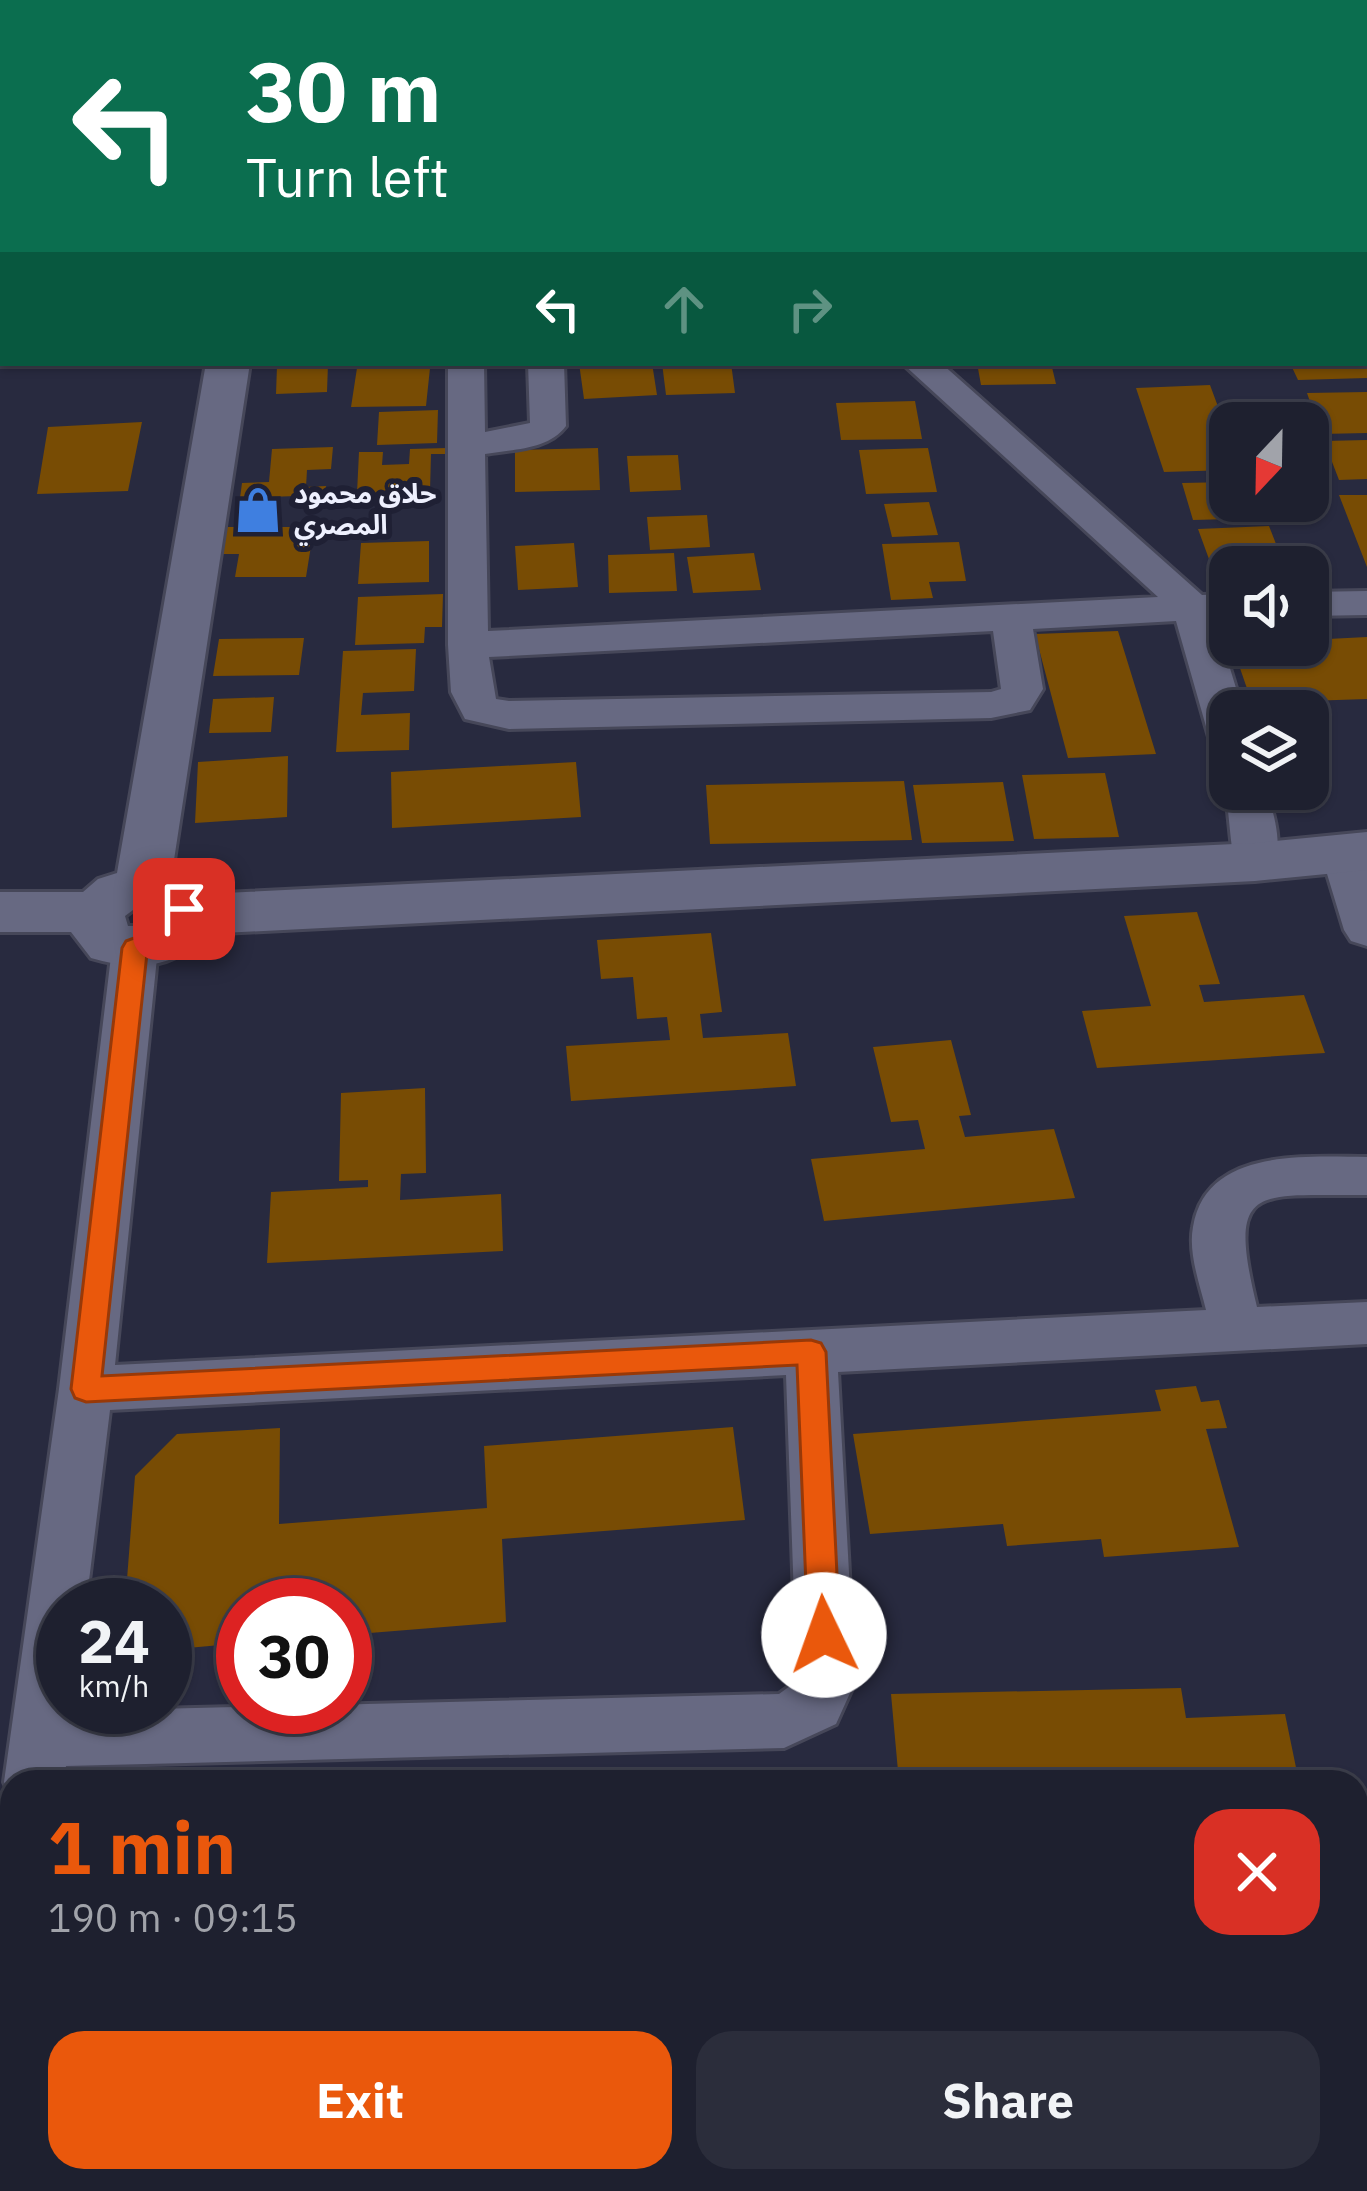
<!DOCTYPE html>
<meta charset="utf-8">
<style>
body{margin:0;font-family:"IBM Plex Sans","Noto Sans Arabic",sans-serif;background:#2b2d3b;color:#f1f3f6;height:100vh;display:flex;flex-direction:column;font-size:45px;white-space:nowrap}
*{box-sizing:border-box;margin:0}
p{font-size:39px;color:#a1a3aa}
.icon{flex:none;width:66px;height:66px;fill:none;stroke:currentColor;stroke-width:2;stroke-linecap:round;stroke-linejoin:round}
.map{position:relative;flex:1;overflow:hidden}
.details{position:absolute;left:0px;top:1770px;width:1368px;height:423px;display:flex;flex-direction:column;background:#1e202f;border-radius:36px 36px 0 0;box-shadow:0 3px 9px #0004,0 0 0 3px #3c3e4b}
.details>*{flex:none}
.top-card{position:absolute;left:0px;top:0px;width:1368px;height:366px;box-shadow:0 3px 9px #0004,0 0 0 3px #3c3e4b;background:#0b6e4f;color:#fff;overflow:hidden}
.needle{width:78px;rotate:202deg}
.controls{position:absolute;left:1209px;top:402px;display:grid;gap:24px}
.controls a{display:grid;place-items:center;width:120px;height:120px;border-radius:24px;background:#1e202f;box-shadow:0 3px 9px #0004,0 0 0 3px #3c3e4b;font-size:60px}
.speed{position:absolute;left:36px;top:1578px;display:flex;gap:24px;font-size:60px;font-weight:700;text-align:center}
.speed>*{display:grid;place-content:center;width:156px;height:156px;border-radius:50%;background:#1e202f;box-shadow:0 3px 9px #0004,0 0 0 3px #3c3e4b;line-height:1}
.speed small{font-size:30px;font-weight:400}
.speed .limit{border:18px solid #d22;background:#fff;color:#111}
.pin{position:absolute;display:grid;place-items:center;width:102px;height:102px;color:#fff;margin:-51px;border-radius:24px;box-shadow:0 6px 18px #0006}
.me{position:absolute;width:132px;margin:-66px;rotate:357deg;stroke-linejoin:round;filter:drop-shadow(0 0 9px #0008)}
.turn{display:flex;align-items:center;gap:42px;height:252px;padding:0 48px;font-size:54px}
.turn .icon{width:156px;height:156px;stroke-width:2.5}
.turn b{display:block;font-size:84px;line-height:102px}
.lanes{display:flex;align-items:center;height:114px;padding:0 48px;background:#0003;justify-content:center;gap:60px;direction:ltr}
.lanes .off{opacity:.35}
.round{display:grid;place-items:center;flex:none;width:126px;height:126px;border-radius:36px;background:#2b2d3b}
.overview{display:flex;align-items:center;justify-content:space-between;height:204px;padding:0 48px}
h1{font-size:72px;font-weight:700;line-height:90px;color:#ea580c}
.cta{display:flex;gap:24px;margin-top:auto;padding:24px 48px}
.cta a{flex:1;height:138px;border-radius:36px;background:#ea580c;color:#fff;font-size:48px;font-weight:700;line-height:138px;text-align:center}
.cta a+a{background:#2b2d3b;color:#f1f3f6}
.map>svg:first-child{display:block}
.education{fill:#422d2f}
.building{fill:#784c04}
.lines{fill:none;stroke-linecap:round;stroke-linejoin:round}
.service-casing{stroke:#464759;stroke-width:6}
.minor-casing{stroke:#464759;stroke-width:6}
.tertiary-casing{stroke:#464759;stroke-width:6}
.service{fill:#676982;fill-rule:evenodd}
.minor{fill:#676982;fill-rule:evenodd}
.tertiary{fill:#676982;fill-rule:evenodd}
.route{fill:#ea580c;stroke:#983908;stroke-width:3}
.labels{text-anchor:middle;stroke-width:12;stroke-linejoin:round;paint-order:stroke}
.far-poi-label{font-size:27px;font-weight:bold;fill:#eef0fe;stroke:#1f2034;text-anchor:start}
</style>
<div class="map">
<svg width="1367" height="2191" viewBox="0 0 1367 2191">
<rect width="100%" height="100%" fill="#282a3f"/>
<path class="education" d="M0 0H251L3 3 0 315Z"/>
<path class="building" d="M579 363H652L657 395 584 399Z
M662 363H731L735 393 666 395Z
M977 363H1051L1056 384 981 385Z
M1290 363H1367V378L1298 380Z
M328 364 327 392 276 394 277 366Z
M357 368H430L426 406 351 407Z
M1210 385 1230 439V470L1164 472 1136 388Z
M1367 392V433L1321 434 1307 393Z
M915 401 922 439 841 440 836 403Z
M438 410 437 443 377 445 379 412Z
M142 422 128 491 37 494 48 427Z
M1367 440V479L1339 480 1324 441Z
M333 447 331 469 307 470 306 487 326 486 325 495 240 498 242 483 269 482 272 449Z
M447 448V454H431L430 491 357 493 359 452H383L382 465 409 464 410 449Z
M598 448 600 490 515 492V450Z
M928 448 937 492 866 494 859 450Z
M678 455 681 490 630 492 627 456Z
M1230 482V501H1260L1266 518 1193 520 1182 483Z
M1339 495H1367V567Z
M929 502 938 535 892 537 884 504Z
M707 515 710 547 650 550 647 517Z
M1269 526 1285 567 1213 570 1198 529Z
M211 527H314L306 577H235L239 554H206Z
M429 541V582L358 584 361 543Z
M959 542 966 581 929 582 933 598 891 600 882 544Z
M574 543 578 587 518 590 515 546Z
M674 553 677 591 609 593 608 555Z
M754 553 761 590 693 593 687 557Z
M443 594 442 627H425L424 643 355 645 358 597Z
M1118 631 1156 754 1068 758 1035 634Z
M1367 637V699L1252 703 1232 645H1308V640Z
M304 638 299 675 213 676 219 639Z
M416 649 414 691 363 693 361 715 410 713 409 750 336 752 343 651Z
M274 697 271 732 209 733 213 699Z
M288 756 287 817 195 823 198 762Z
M576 762 581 817 392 828 391 772Z
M1105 773 1119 837 1034 839 1022 775Z
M904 781 912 840 710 844 706 785Z
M1003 782 1014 841 922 843 913 785Z
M1197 912 1220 984 1199 985 1204 1002 1304 995 1325 1053 1097 1068 1082 1011 1151 1006 1124 916Z
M711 933 722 1012 700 1014 703 1038 788 1033 796 1086 571 1101 566 1046 670 1040 667 1017 637 1019 633 977 601 979 597 940Z
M951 1040 971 1115 959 1116 965 1137 1054 1129 1075 1198 824 1221 811 1159 925 1149 918 1120 891 1122 873 1047Z
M425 1088 426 1173 401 1174 400 1200 501 1194 503 1251 267 1263 271 1192 368 1187V1180L339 1181 341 1093Z
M1196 1386 1201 1402 1219 1400 1227 1428 1206 1429 1239 1547 1104 1557 1101 1539 1007 1546 1003 1524 870 1534 853 1434 1161 1411 1155 1390Z
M733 1427 745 1520 502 1539 506 1622 345 1635V1605H243V1643L165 1650V1605H125L135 1476 177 1434 280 1428 279 1524 487 1508 484 1446Z
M1181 1688 1186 1718 1285 1714 1299 1782H899L891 1694Z
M380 1770V1782H260V1779Z"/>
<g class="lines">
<defs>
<path id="service" d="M59 0H73L74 3H60Z
M155 0H169V3H155Z"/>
<path id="minor" d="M683 0H713L681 3Z
M1365 78H1367V96H1365Z
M1365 228H1367V248H1365Z
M448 363H484L485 432 530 423 528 363H564L566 426C548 450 514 449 485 454L488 631 1158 597 902 363H941L1202 595 1230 594V618L1215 619 1243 711H1230V751L1215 747 1209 737 1176 621 1033 629 1043 689 1030 710 991 718 509 729 465 719 451 692 448 645ZM993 631 1001 689 991 692 509 701 496 699 489 657Z
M1367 591V615L1308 616V592Z
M1230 779V789H1266C1274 814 1285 849 1271 873L1255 877 1239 873C1229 855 1231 814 1224 789Z
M1343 839 1359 843 1367 860V946L1351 941 1344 930 1321 854 1327 843Z
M135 932 151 937 158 948 115 1365 1206 1310C1200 1285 1188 1253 1193 1227 1206 1147 1307 1157 1367 1157V1195C1256 1196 1226 1181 1257 1307L1367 1302V1344L838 1372 855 1682 836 1724 784 1748 66 1766 64 1782H12V1800L4 1782 59 1389 112 948 119 937ZM786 1375 797 1681 779 1694 73 1711V1707H63V1605H86L110 1410Z
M12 1928V2080L0 2085V1933Z"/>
<path id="tertiary" d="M206 363H250L172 873 187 877 203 894 1255 843 1367 832V870L1255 881 203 934C175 971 131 970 91 958L71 932H0V892H83L98 879 117 873ZM137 907 152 908 153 917 141 926H128L125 916Z"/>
</defs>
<use href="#service" class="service-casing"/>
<use href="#minor" class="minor-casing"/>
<use href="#tertiary" class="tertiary-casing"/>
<use href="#service" class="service"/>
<use href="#minor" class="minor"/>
<use href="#tertiary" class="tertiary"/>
</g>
<path class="route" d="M184 900 196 909 183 940 147 953 102 1376 811 1340 821 1343 826 1352 840 1635 836 1645 824 1649 813 1645 808 1635 797 1365 86 1402 75 1398 71 1389 122 948 126 941 164 927 175 903Z"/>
<defs>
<symbol id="shop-bare" viewBox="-9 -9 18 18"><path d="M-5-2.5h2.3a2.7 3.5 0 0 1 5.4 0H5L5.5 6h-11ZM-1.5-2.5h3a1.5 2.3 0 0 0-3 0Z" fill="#3f7fe0" stroke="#1f2034" stroke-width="2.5" paint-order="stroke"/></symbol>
</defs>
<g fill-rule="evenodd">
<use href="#shop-bare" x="225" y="477" width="66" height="66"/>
</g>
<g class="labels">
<g class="far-poi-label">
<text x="294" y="503">حلاق محمود<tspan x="294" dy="31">المصري</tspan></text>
</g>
</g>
</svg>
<div class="controls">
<a><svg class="needle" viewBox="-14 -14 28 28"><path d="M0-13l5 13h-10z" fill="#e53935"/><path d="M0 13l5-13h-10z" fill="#a1a3aa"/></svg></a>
<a><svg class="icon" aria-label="sound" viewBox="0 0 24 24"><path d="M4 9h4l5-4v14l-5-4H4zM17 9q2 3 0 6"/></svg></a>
<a><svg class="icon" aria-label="layers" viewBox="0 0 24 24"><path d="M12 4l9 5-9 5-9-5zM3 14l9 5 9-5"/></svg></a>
</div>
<div class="speed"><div>24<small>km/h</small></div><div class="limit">30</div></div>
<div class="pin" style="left:184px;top:909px;background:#d93025"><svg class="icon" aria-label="arrive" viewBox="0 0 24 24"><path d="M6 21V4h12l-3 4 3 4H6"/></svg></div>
<svg class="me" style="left:824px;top:1635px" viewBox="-20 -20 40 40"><circle r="19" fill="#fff"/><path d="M0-13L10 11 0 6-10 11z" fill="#ea580c"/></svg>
<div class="top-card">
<div class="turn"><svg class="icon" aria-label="left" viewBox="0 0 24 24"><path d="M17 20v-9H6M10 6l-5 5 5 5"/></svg><div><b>30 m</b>Turn left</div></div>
<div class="lanes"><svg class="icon" aria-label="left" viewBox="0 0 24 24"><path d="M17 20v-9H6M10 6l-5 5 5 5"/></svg><svg class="icon off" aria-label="ahead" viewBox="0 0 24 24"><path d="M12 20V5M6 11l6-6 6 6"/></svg><svg class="icon off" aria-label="right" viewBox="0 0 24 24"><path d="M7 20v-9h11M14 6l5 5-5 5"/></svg></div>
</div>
<section class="details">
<div class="overview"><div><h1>1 min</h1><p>190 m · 09:15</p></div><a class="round" style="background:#d93025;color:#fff"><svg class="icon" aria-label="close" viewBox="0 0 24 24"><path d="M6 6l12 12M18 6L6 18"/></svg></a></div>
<div class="cta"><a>Exit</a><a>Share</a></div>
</section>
</div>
